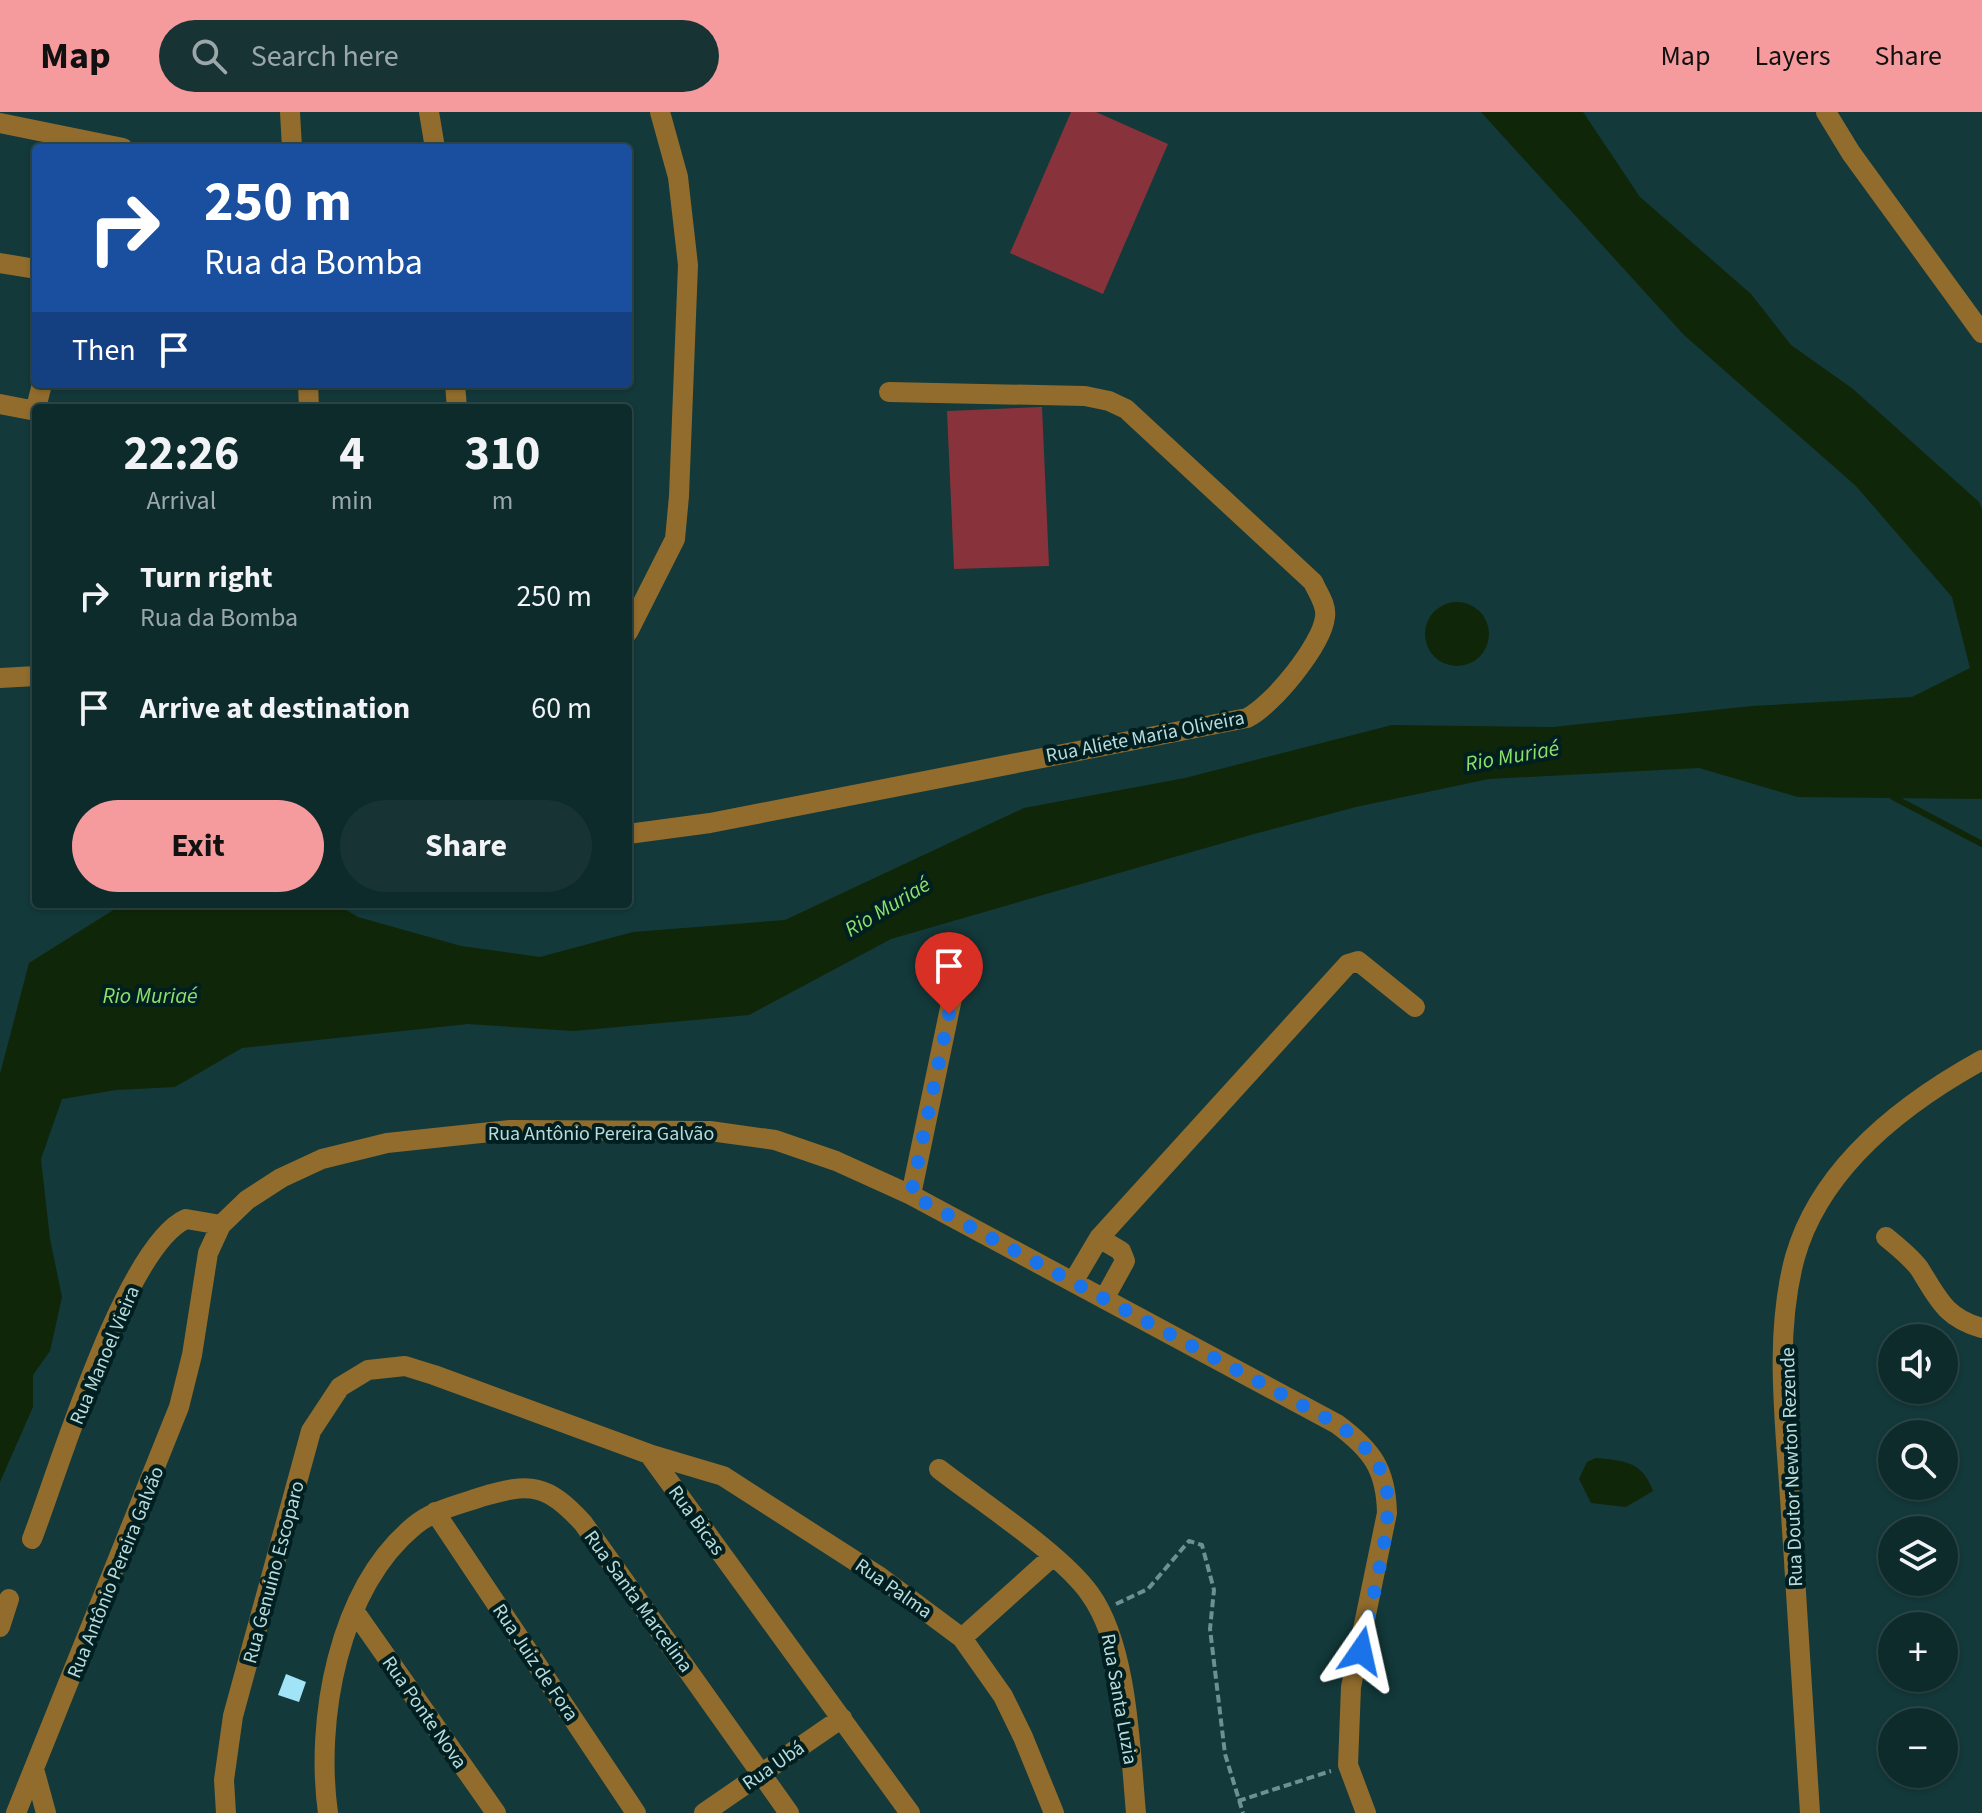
<!DOCTYPE html>
<meta charset="utf-8">
<style>
body{margin:0;font-family:"Source Sans 3",sans-serif;background:#173334;color:#f1f3f6;height:100vh;display:flex;flex-direction:column;font-size:30px;white-space:nowrap}
*{box-sizing:border-box;margin:0}
p{font-size:26px;color:#9ba7a9}
.icon{flex:none;width:44px;height:44px;fill:none;stroke:currentColor;stroke-width:2;stroke-linecap:round;stroke-linejoin:round}
.map{position:relative;flex:1;overflow:hidden}
.details{position:absolute;left:32px;top:292px;width:600px;height:504px;display:flex;flex-direction:column;background:#0e2b2c;border-radius:8px;box-shadow:0 2px 6px #0004,0 0 0 2px #2e4748}
.details>*{flex:none}
.guide{position:absolute;left:32px;top:32px;width:600px;height:244px;border-radius:8px;box-shadow:0 2px 6px #0004,0 0 0 2px #2e4748;background:#1a4fa0;color:#fff;overflow:hidden}
.fabs{position:absolute;left:1878px;top:1212px;display:grid;gap:16px}
.fabs a{display:grid;place-items:center;width:80px;height:80px;border-radius:50%;background:#0e2b2c;box-shadow:0 2px 6px #0004,0 0 0 2px #2e4748;font-size:40px}
.pin{position:absolute;display:grid;place-items:center;width:68px;height:68px;color:#fff;margin:-82px -34px;border-radius:50% 50% 50% 0;rotate:-45deg;box-shadow:0 0 8px #0007}
.pin .icon{rotate:45deg}
.me{position:absolute;width:88px;margin:-44px;rotate:11deg;stroke-linejoin:round;filter:drop-shadow(0 0 6px #0008)}
.turn{display:flex;align-items:center;gap:28px;height:168px;padding:0 40px;font-size:36px}
.turn .icon{width:104px;height:104px;stroke-width:2.5}
.turn b{display:block;font-size:56px;line-height:68px}
.then{display:flex;align-items:center;height:76px;padding:0 40px;background:#0003;gap:16px;font-size:30px}
.eta{display:flex;justify-content:space-evenly;align-items:center;height:136px;text-align:center}
.eta b{font-size:48px;font-weight:700;line-height:56px}
.button{display:flex;gap:16px;margin-top:auto;padding:16px 40px}
.button a{flex:1;height:92px;border-radius:48px;background:#f59b9d;color:#111;font-size:32px;font-weight:700;line-height:92px;text-align:center}
.button a+a{background:#173334;color:#f1f3f6}
ul{padding:0;list-style:none}
li{display:flex;align-items:center;gap:24px;height:112px;padding:0 40px}
li div{flex:1}
li b{display:block;font-size:30px}
li em{font-style:normal}
header{display:flex;align-items:center;gap:48px;box-sizing:border-box;height:112px;padding:0 40px;background:#f59b9d;color:#111}
header strong{font-size:38px}
nav{display:flex;gap:44px;margin-inline-start:auto;font-size:28px}
.search{width:560px;height:72px;background:#173334;display:flex;align-items:center;gap:20px;box-sizing:border-box;padding:0 28px;border-radius:44px;color:#9ba7a9;font-size:30px}
.map>svg:first-child{display:block}
.green{fill:#88333b}
.water{fill:#102608}
.lines{fill:none;stroke-linecap:round;stroke-linejoin:round}
.stream{stroke:#102608;stroke-width:6}
.building{fill:#a1e3f7}
.path{stroke:#6d9192;stroke-width:4;stroke-dasharray:8 4;stroke-linecap:butt}
.minor{stroke:#916c2c;stroke-width:20}
.route{stroke:#1a73e8;stroke-width:14;stroke-dasharray:0 25.2}
.labels{text-anchor:middle;stroke-width:8;stroke-linejoin:round;paint-order:stroke}
.street-label{font-size:20px;fill:#b9dbdc;stroke:#011f20}
.water-label{font-size:22px;font-style:italic;fill:#8be26a;stroke:#011f20}
</style>
<header>
<strong>Map</strong>
<div class="search"><svg class="icon" aria-label="search" viewBox="0 0 24 24"><circle cx="10" cy="10" r="6"/><path d="M15 15l6 6"/></svg>Search here</div>
<nav><a>Map</a><a>Layers</a><a>Share</a></nav>
</header>
<div class="map">
<svg width="1982" height="1701" viewBox="0 0 1982 1701">
<rect width="100%" height="100%" fill="#13393a"/>
<path class="green" d="M1071 0H1096L1168 32 1103 182 1010 141Z
M1042 295 1049 454 954 457 947 299Z"/>
<path class="water" d="M1481 0H1583L1640 85 1751 182 1791 233 1853 277 1979 390 1982 397V687L1798 685 1699 656 1489 667 1356 695 1254 722 891 827 749 903 574 919 468 912 242 936 175 975 116 978 62 987 41 1047 50 1127 62 1185 50 1239 33 1263V1295L0 1370V962L29 851 123 792H336L358 805 461 834 540 845 633 820 785 808 1024 696 1185 666 1392 613 1553 615 1752 594 1912 585 1970 556 1952 485 1856 374 1684 223Z
M1425 522a32 32 0 1 1 64 0a32 32 0 1 1-64 0Z
M1596 1346C1625 1349 1642 1349 1653 1379L1626 1395 1591 1391 1579 1367 1587 1350Z"/>
<g class="lines">
<path class="stream" d="M1893 685 1982 732"/>
</g>
<path class="building" d="M286 1562 306 1570 299 1590 278 1583Z"/>
<g class="lines">
<path class="path" d="M1116 1492 1148 1477 1189 1429 1202 1433 1214 1478 1210 1517 1225 1642 1243 1701
M1238 1689 1331 1659"/>
<path class="minor" d="M290 0 292 36
M429 0 435 36
M1826 0 1851 41 1982 221
M0 11 123 36
M0 151 36 157
M308 272 309 296
M455 272 457 296
M0 292 36 299
M36 296 42 272
M628 520 675 427 679 384 688 153 678 65 660 0
M0 566 36 564
M628 722 710 711 1247 606C1272 594 1322 533 1325 505 1327 493 1318 481 1313 470L1126 297 1109 289 1085 284 889 280
M911 1083 955 872
M1886 1125C1897 1134 1910 1144 1919 1156 1938 1186 1945 1206 1982 1216
M1099 1126 1121 1139 1125 1149 1104 1187
M1073 1170 1099 1126 1348 852 1358 849 1415 895
M649 1342 910 1701
M939 1357C980 1389 1062 1442 1090 1482 1128 1535 1130 1636 1136 1701
M435 1400 636 1701
M32 1427C58 1360 125 1134 186 1107L221 1113
M355 1500 496 1701
M0 1515 9 1487
M962 1526 1052 1445
M34 1657 46 1701
M16 1701 179 1295 192 1243 208 1141 221 1113 247 1088 281 1066 322 1047 387 1031 510 1018 710 1019 775 1028 836 1049 911 1083 1337 1312C1372 1338 1386 1357 1387 1401L1351 1575 1348 1653 1366 1701
M226 1701 224 1668 233 1604 311 1319 340 1275 368 1258 405 1254 434 1263 649 1342 723 1364 880 1465 962 1526 979 1550 1003 1584 1023 1625 1054 1701
M328 1701C315 1608 338 1477 414 1414 433 1398 458 1393 481 1385 531 1370 547 1372 583 1411L789 1701
M704 1701 842 1606
M1810 1701C1804 1596 1797 1491 1790 1386 1785 1308 1774 1222 1795 1145 1821 1054 1904 991 1982 948"/>
</g>
<g class="lines">
<path class="route" d="M949 902 911 1083 1337 1312C1359 1328 1380 1346 1386 1374 1395 1410 1368 1500 1361 1539"/>
</g>
<g class="labels">
<g class="street-label">
<text transform="translate(1145 624) rotate(-11)" y="7">Rua Aliete Maria Oliveira</text>
<text x="601" y="1028">Rua Antônio Pereira Galvão</text>
<text transform="translate(104 1243) rotate(-67)" y="7">Rua Manoel Vieira</text>
<text transform="translate(1791 1355) rotate(-92)" y="7">Rua Doutor Newton Rezende</text>
<text transform="translate(697 1408) rotate(54)" y="7">Rua Bicas</text>
<text transform="translate(115 1460) rotate(-68)" y="7">Rua Antônio Pereira Galvão</text>
<text transform="translate(273 1460) rotate(-75)" y="7">Rua Genuino Escoparo</text>
<text transform="translate(894 1476) rotate(35)" y="7">Rua Palma</text>
<text transform="translate(639 1489) rotate(54)" y="7">Rua Santa Marcelina</text>
<text transform="translate(536 1550) rotate(56)" y="7">Rua Juiz de Fora</text>
<text transform="translate(1120 1587) rotate(80)" y="7">Rua Santa Luzia</text>
<text transform="translate(425 1600) rotate(55)" y="7">Rua Ponte Nova</text>
<text transform="translate(773 1653) rotate(-35)" y="7">Rua Ubá</text>
</g>
<g class="water-label">
<text transform="translate(1512 643) rotate(-10)" y="8">Rio Muriaé</text>
<text transform="translate(887 794) rotate(-31)" y="8">Rio Muriaé</text>
<text x="150" y="891">Rio Muriaé</text>
</g>
</g>
</svg>
<div class="fabs">
<a><svg class="icon" aria-label="sound" viewBox="0 0 24 24"><path d="M4 9h4l5-4v14l-5-4H4zM17 9q2 3 0 6"/></svg></a>
<a><svg class="icon" aria-label="search" viewBox="0 0 24 24"><circle cx="10" cy="10" r="6"/><path d="M15 15l6 6"/></svg></a>
<a><svg class="icon" aria-label="layers" viewBox="0 0 24 24"><path d="M12 4l9 5-9 5-9-5zM3 14l9 5 9-5"/></svg></a>
<a>+</a>
<a>−</a>
</div>
<div class="pin" style="left:949px;top:902px;background:#d93025"><svg class="icon" aria-label="arrive" viewBox="0 0 24 24"><path d="M6 21V4h12l-3 4 3 4H6"/></svg></div>
<svg class="me" style="left:1361px;top:1539px" viewBox="-20 -20 40 40"><path d="M0-17L14 15 0 8-14 15z" fill="#1a73e8" stroke="#fff" stroke-width="4"/></svg>
<div class="guide">
<div class="turn"><svg class="icon" aria-label="right" viewBox="0 0 24 24"><path d="M7 20v-9h11M14 6l5 5-5 5"/></svg><div><b>250 m</b>Rua da Bomba</div></div>
<div class="then">Then<svg class="icon" aria-label="arrive" viewBox="0 0 24 24"><path d="M6 21V4h12l-3 4 3 4H6"/></svg></div>
</div>
<section class="details">
<div class="eta">
<div><b>22:26</b><p>Arrival</p></div>
<div><b>4</b><p>min</p></div>
<div><b>310</b><p>m</p></div>
</div>
<ul>
<li><svg class="icon" aria-label="right" viewBox="0 0 24 24"><path d="M7 20v-9h11M14 6l5 5-5 5"/></svg><div><b>Turn right</b><p>Rua da Bomba</p></div><em>250 m</em></li>
<li><svg class="icon" aria-label="arrive" viewBox="0 0 24 24"><path d="M6 21V4h12l-3 4 3 4H6"/></svg><div><b>Arrive at destination</b></div><em>60 m</em></li>
</ul>
<div class="button"><a>Exit</a><a>Share</a></div>
</section>
</div>
